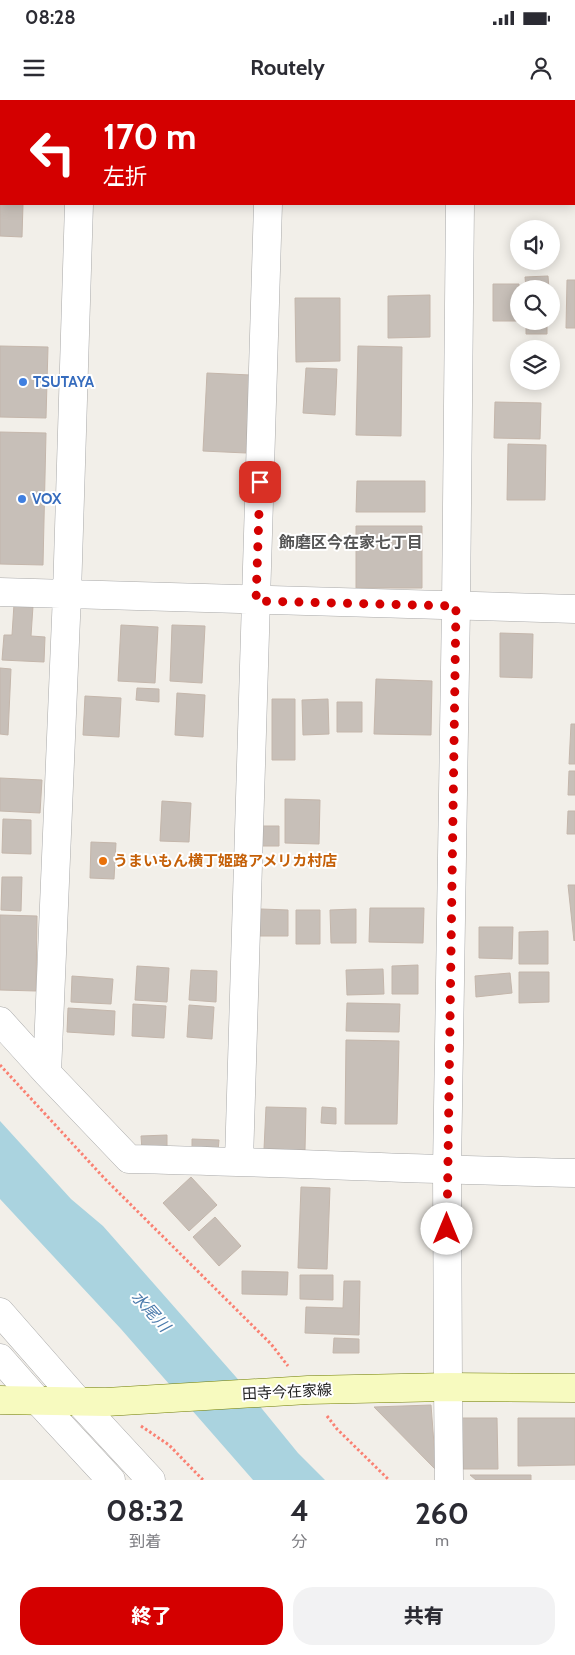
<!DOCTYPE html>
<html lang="ja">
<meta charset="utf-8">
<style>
body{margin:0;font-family:Cabin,"Noto Sans JP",sans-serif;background:#f2f2f3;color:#2b2b33;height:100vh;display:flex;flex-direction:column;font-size:19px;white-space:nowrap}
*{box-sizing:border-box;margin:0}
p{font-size:16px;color:#7c7c81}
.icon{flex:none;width:28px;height:28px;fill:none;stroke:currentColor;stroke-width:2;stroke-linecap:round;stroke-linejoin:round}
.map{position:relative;height:1380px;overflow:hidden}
.panel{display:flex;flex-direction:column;background:#fff;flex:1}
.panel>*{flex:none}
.hud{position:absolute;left:0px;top:0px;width:575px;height:105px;box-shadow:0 2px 12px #0003;background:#d40000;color:#fff;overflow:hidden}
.fabs{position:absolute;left:510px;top:120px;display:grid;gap:10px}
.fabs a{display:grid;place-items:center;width:50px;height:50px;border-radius:50%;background:#fff;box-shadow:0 2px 12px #0003;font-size:25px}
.pin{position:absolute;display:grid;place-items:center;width:42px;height:42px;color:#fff;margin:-21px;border-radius:10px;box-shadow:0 2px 8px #0006}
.me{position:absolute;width:55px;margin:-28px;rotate:0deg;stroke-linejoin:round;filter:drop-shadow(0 0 4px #0008)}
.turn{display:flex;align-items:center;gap:18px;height:105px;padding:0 20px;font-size:22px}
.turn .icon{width:65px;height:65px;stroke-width:2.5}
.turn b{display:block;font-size:35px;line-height:42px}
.eta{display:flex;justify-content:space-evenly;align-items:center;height:85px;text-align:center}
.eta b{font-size:30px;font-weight:800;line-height:35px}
.action{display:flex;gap:10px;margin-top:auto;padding:10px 20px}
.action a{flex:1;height:58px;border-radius:20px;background:#d40000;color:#fff;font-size:20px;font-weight:800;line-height:58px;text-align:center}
.action a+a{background:#f2f2f3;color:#2b2b33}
.status{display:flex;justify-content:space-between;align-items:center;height:35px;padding:0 25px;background:#fff;direction:ltr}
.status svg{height:14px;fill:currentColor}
header{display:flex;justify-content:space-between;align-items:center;height:65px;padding:0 20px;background:#fff;font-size:22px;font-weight:800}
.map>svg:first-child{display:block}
.water{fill:#aad3df}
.building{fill:#c7bfb8;stroke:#c4b6ab}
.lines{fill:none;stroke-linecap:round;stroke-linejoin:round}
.minor-casing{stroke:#a9a9a9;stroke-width:29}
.tertiary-casing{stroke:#a9a9a9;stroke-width:29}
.secondary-casing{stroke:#707d05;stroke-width:29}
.path{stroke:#fa8072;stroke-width:3;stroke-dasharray:2.5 2.5;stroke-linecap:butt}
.minor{stroke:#fff;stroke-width:28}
.tertiary{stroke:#fff;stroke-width:28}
.secondary{stroke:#f7fabf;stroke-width:28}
.route{stroke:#d40000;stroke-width:9;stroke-dasharray:0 16.2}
.shop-dot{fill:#3f7fe0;stroke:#fff;stroke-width:2}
.food-dot{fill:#e8710a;stroke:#fff;stroke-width:2}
.labels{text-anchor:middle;stroke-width:4;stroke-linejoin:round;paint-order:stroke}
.shop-label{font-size:15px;font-weight:bold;fill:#366cbe;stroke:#fff;text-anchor:start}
.food-label{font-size:15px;font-weight:bold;fill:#c56008;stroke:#fff;text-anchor:start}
.street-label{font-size:15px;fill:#222;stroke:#fff}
.neighbourhood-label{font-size:16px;font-weight:bold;fill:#555;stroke:#fff}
.water-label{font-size:16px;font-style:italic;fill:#4a7aab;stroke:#fff}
</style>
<div class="status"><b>08:28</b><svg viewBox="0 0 49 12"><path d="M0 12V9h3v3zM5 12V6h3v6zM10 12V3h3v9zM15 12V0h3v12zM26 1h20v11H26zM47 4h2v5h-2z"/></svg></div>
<header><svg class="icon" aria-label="menu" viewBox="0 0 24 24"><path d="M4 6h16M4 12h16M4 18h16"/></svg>Routely<svg class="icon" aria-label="person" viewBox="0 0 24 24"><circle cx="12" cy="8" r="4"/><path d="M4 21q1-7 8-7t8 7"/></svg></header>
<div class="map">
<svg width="575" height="1380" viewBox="0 0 575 1380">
<rect width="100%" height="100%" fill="#f2efe9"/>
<path class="water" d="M0 1021 71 1099 103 1126 236 1277 298 1353 325 1380H253L121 1229 0 1099Z"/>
<path class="building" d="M0 22H1V84H0Z
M0 96H1V104H23L22 137 0 136Z
M548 176 549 189H526L525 177Z
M567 180H575V228H566Z
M493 184H519V221H493Z
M430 195V237L388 238V196Z
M295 198H340V261L296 262Z
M526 221H547V234H526Z
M0 246 48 247 46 318 0 317Z
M358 246 402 247 401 336 356 335Z
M306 268 337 269 335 315 303 313Z
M207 273 250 275 246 353 203 351Z
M495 302 541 303 540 339 494 338Z
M0 332 46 333 43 465 0 464Z
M508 344 546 345 545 400H507Z
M357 381H425V412H356Z
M356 426H422V488H356Z
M14 504 33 506 31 536 45 537 44 562 2 560 4 535H12Z
M121 525 158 527 155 583 118 581Z
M172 525 205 526 202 583 170 581Z
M500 533 533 534 532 578 500 577Z
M0 568 11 569 8 635 0 634Z
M376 579 432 581 431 635 374 634Z
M137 588 159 589V602L136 600Z
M177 593 205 595 203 637 175 635Z
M85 596 121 598 119 637 83 635Z
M272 599H295V660H272Z
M328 599 329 634 303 635 302 600Z
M337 602H362V632H337Z
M571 624H575V664H569Z
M569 671H575V695H568Z
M0 678 42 680 40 713 0 711Z
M285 699 320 700 319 744 285 743Z
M162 701 191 703 189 742 160 741Z
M568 711H575V734H567Z
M3 719 31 720V754L2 753Z
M262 726H279V746H262Z
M91 742 116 743 114 779 90 778Z
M2 777H22L21 811 1 810Z
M568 785H575V840L574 841Z
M370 808H424L423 843 369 842Z
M261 809 288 810V836H260Z
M356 809V843H331L330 810Z
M296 810H320V844H296Z
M0 815 37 816 36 891 0 890Z
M479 827H513L512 859 479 858Z
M548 831V864H519V832Z
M418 865V894H392V866Z
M137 866 169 868 167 902 135 900Z
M383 869 384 894 347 895 346 870Z
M191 870 217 871 216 902 189 900Z
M519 872H549V902L519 903Z
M510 873 512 893 476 897 475 876Z
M72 876 113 879 111 904 71 902Z
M347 903 400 904 399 932 346 931Z
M133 904 166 906 164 938 132 936Z
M189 905 214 907 212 939 187 937Z
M68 908 115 911 114 935 67 932Z
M346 940 399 941 397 1024H345Z
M266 1007 306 1008 305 1050 264 1049Z
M322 1007 336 1008V1024L321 1023Z
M167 1035V1050H142L141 1036Z
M192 1039 219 1040 218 1051 192 1050Z
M191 1077 217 1105 189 1131 163 1103Z
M301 1087 330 1088 327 1169 298 1168Z
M215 1117 241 1146 219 1166 193 1137Z
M242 1171 288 1172 287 1195 242 1194Z
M300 1175H333V1200L300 1199Z
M344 1181H360L359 1235 305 1233 306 1207 343 1208Z
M334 1238 359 1239V1253H333Z
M431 1305 436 1370 374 1307Z
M462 1318H497L498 1369H463Z
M518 1318H575V1365L518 1366Z
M470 1375H531V1380H476Z"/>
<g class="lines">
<defs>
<path id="minor" d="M82 1V0
M271 1V0
M0 492 575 509
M0 921 47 973 129 1059C278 1062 426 1070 575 1073
M47 973 67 494 79 104
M239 1061 268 104
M448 1287 449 1380"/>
<path id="tertiary" d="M461 1V0
M0 1212 78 1301 151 1380
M0 1258 37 1300 111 1380
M448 1287 447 1070 456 506 460 104"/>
<path id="secondary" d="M0 1300 106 1302 308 1290 448 1287 575 1288"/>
</defs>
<use href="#minor" class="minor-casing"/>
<use href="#tertiary" class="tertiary-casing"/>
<use href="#secondary" class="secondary-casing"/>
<path class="path" d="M0 965 105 1079 271 1244 288 1266
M327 1316 337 1329 389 1380
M141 1326 169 1345 203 1380"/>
<use href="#minor" class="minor"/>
<use href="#tertiary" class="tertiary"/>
<use href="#secondary" class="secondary"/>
</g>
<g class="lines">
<path class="route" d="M260 382 256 501 456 506 447 1129"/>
</g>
<g class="shop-dot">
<circle cx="23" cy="282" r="5"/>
<circle cx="22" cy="399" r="5"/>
</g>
<circle class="food-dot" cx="103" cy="761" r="5"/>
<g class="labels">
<g class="shop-label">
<text x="33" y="287">TSUTAYA</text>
<text x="32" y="404">VOX</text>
</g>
<g class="food-label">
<text x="113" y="766">うまいもん横丁姫路アメリカ村店</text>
</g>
<g class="street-label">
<text transform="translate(287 1292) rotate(-3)" y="5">田寺今在家線</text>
</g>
<g class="neighbourhood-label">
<text x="351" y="448">飾磨区今在家七丁目</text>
</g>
<g class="water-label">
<text transform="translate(151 1211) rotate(48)" y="6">水尾川</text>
</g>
</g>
</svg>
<div class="fabs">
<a><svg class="icon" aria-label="sound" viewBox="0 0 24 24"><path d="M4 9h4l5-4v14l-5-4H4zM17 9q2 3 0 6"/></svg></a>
<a><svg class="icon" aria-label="search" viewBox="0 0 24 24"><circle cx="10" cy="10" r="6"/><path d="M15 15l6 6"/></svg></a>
<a><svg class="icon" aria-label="layers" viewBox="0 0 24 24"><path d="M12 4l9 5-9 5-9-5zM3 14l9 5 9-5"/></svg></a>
</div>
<div class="pin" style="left:260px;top:382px;background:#d93025"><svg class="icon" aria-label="arrive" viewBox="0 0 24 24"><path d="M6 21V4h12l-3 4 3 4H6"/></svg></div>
<svg class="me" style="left:447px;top:1129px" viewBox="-20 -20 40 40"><circle r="19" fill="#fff"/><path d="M0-13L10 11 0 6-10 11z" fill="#d40000"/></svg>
<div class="hud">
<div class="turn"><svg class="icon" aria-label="left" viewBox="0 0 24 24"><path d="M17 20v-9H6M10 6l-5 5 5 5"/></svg><div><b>170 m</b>左折</div></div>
</div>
</div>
<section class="panel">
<div class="eta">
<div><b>08:32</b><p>到着</p></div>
<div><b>4</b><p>分</p></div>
<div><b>260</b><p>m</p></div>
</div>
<div class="action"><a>終了</a><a>共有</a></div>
</section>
